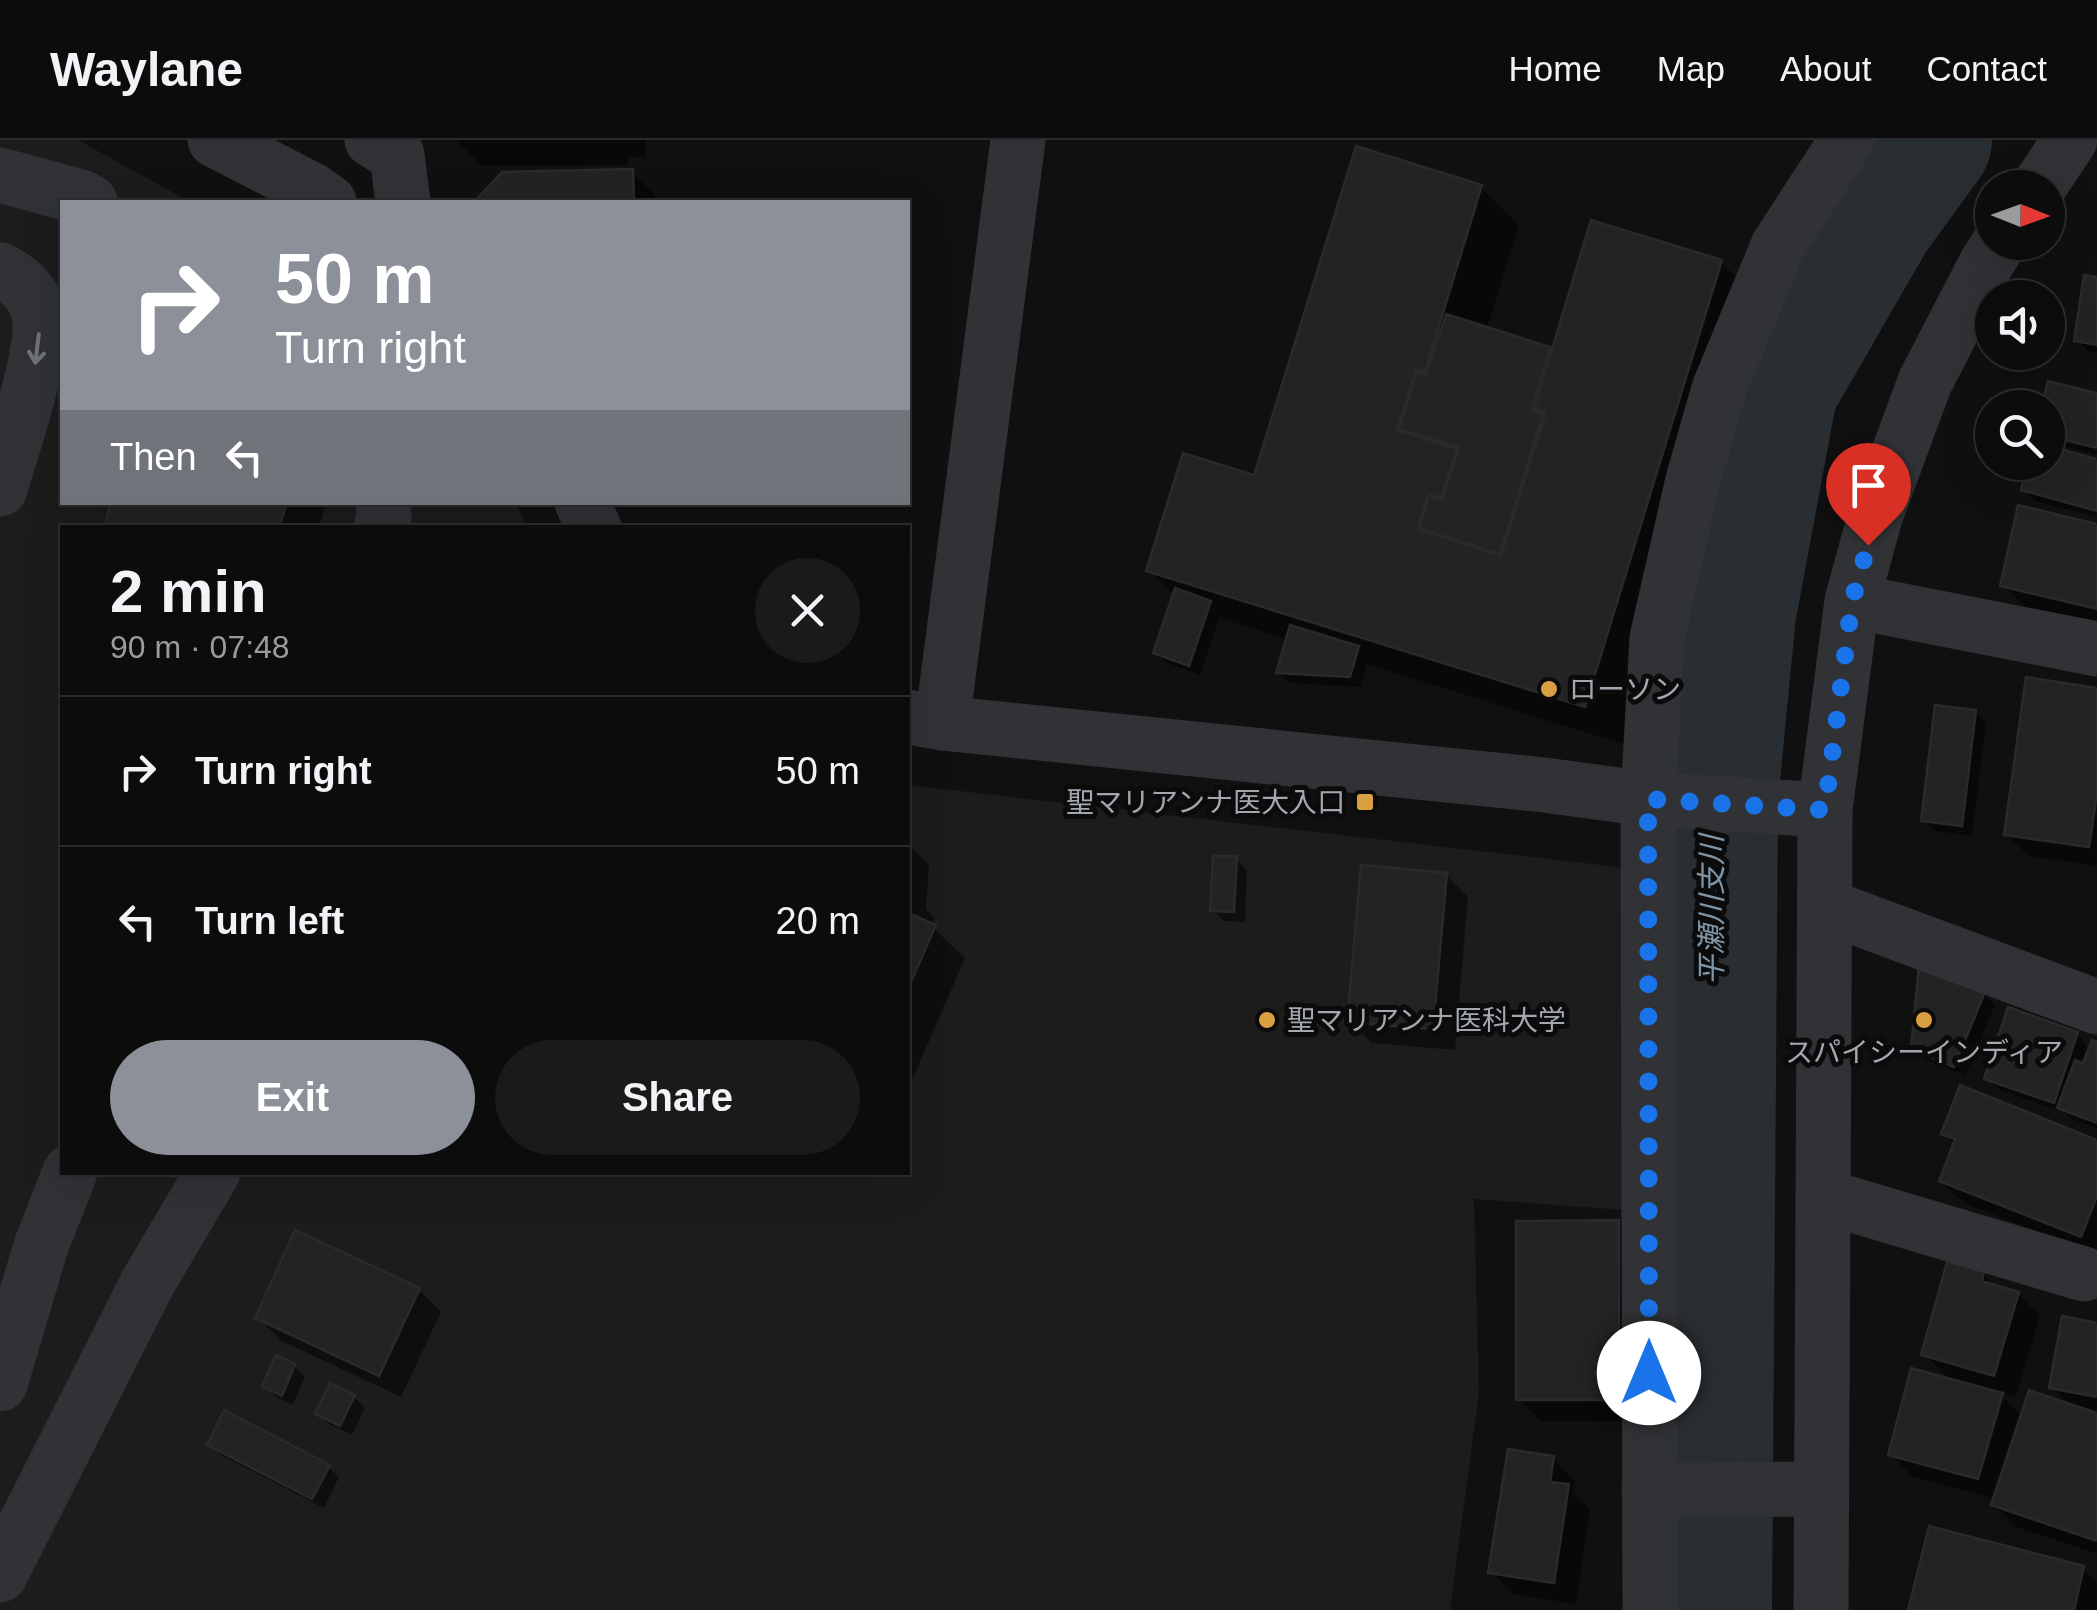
<!DOCTYPE html>
<meta charset="utf-8">
<style>
body{margin:0;font-family:Arial,"Noto Sans JP",sans-serif;background:#1a1a1b;color:#f1f3f6;height:100vh;display:flex;flex-direction:column;font-size:38px;white-space:nowrap}
*{box-sizing:border-box;margin:0}
p{font-size:32px;color:#9a9b9d}
.icon{flex:none;width:55px;height:55px;fill:none;stroke:currentColor;stroke-width:2;stroke-linecap:round;stroke-linejoin:round}
.map{position:relative;flex:1;overflow:hidden}
.drawer{position:absolute;left:60px;top:385px;width:850px;height:650px;display:flex;flex-direction:column;background:#0c0c0d;border-radius:0px;box-shadow:0 10px 40px #0002,0 0 0 2px #2c2c2e}
.drawer>*{flex:none}
.hud{position:absolute;left:60px;top:60px;width:850px;height:305px;border-radius:0px;box-shadow:0 10px 40px #0002,0 0 0 2px #2c2c2e;background:#8c9099;color:#fff;overflow:hidden}
.needle{width:65px;rotate:91deg}
.tools{position:absolute;left:1975px;top:30px;display:grid;gap:20px}
.tools a{display:grid;place-items:center;width:90px;height:90px;border-radius:50%;background:#0c0c0d;box-shadow:0 10px 40px #0002,0 0 0 2px #2c2c2e;font-size:50px}
.pin{position:absolute;display:grid;place-items:center;width:85px;height:85px;color:#fff;margin:-102px -42px;border-radius:50% 50% 50% 0;rotate:-45deg;box-shadow:0 0 10px #0007}
.pin .icon{rotate:45deg}
.me{position:absolute;width:110px;margin:-55px;rotate:0deg;stroke-linejoin:round;filter:drop-shadow(0 0 8px #0008)}
.turn{display:flex;align-items:center;gap:35px;height:210px;padding:0 50px;font-size:45px}
.turn .icon{width:130px;height:130px;stroke-width:2.5}
.turn b{display:block;font-size:70px;line-height:85px}
.then{display:flex;align-items:center;height:95px;padding:0 50px;background:#0003;gap:20px;font-size:38px}
.round{display:grid;place-items:center;flex:none;width:105px;height:105px;border-radius:52px;background:#1a1a1b}
.summary{display:flex;align-items:center;justify-content:space-between;height:170px;padding:0 50px}
h1{font-size:60px;font-weight:700;line-height:75px}
.action{display:flex;gap:20px;margin-top:auto;padding:20px 50px}
.action a{flex:1;height:115px;border-radius:60px;background:#8c9099;color:#fff;font-size:40px;font-weight:700;line-height:115px;text-align:center}
.action a+a{background:#1a1a1b;color:#f1f3f6}
ul{padding:0;list-style:none}
li{display:flex;align-items:center;gap:30px;height:150px;padding:0 50px;border-top:2px solid #2c2c2e}
li div{flex:1}
li b{display:block;font-size:38px}
li em{font-style:normal}
header{display:flex;align-items:center;gap:60px;box-sizing:border-box;height:140px;padding:0 50px;background:#0c0c0d;border-bottom:2px solid #2c2c2e}
header strong{font-size:48px}
nav{display:flex;gap:55px;margin-inline-start:auto;font-size:35px}
.map>svg:first-child{display:block}
.built{fill:#1c1c1d}
.shadow{fill:#0007}
.lines{fill:none;stroke-linecap:round;stroke-linejoin:round}
.river{stroke:#282e32;stroke-width:130}
.building{fill:#232324;stroke:#2a2a2c;stroke-width:2.5}
.minor{stroke:#313235;stroke-width:55}
.oneway{stroke:#707279}
.route{stroke:#1a73e8;stroke-width:18;stroke-dasharray:0 32.4}
.poi-dot{fill:#d8a040;stroke:#0b0b0c;stroke-width:4}
.labels{text-anchor:middle;stroke-width:10;stroke-linejoin:round;paint-order:stroke}
.poi-label{font-size:28px;fill:#a3a7b0;stroke:#0b0b0c;text-anchor:start}
.water-label{font-size:30px;font-style:italic;fill:#7d95a7;stroke:#0b0b0c}
</style>
<header>
<strong>Waylane</strong>
<nav><a>Home</a><a>Map</a><a>About</a><a>Contact</a></nav>
</header>
<div class="map">
<svg width="2097" height="1470" viewBox="0 0 2097 1470">
<rect width="100%" height="100%" fill="#101011"/>
<path class="built" d="M0 0H78L190 62H62V362L515 363 527 387 62 388V1032H908V645L1627 728 1624 1070 1474 1059 1479 1253 1450 1470H0Z"/>
<path class="shadow" d="M456 0H646V17H628V25L482 26Z
M632 32 654 54V62H478L504 34Z
M1480 47 1519 85 1487 189 1549 209 1553 213 1721 122 1759 160 1623 604 1367 524 1360 547 1290 543 1279 532 1289 500 1219 478 1200 535 1167 523 1156 512 1175 456 1149 430 1256 338Z
M2097 140V213L2088 211 2077 200Z
M2097 256V315L2048 301V268Z
M2048 309 2097 322V377L2035 361 2023 350 2024 345 2020 344 2009 333 2048 322Z
M114 362H321L325 367 319 388H107Z
M2097 387V484L2025 467 2002 445Z
M2097 550V726L2029 716 2006 694Z
M1975 572 1986 583 1972 696 1934 691 1923 680Z
M908 704 929 725 926 769 935 778 931 786 965 818 908 950Z
M1236 719 1247 730 1245 782 1224 781 1213 770Z
M1446 735 1468 757 1455 910 1372 903 1350 881Z
M1984 854 1995 865 1965 936 1925 919 1913 908Z
M2076 894 2087 905 2082 921 2086 922 2097 904V988L2071 979 2065 973 1998 949 1987 938Z
M1943 993 2097 1002V1115L1964 1063 1941 1041 1955 1005Z
M1618 1083 1640 1105V1281H1541L1519 1259Z
M1983 1134 1996 1148 2018 1154 2040 1176 2016 1257 1997 1251 2023 1277 2072 1267 2051 1247 2097 1185V1414L2016 1387 1994 1365 1996 1359 1913 1337 1891 1314 1951 1241 1924 1214Z
M419 1150 441 1172 401 1257 280 1200 258 1177Z
M294 1226 305 1237 293 1265 276 1257 265 1246Z
M354 1257 365 1268 352 1295 329 1284 318 1273Z
M210 1304 328 1327 339 1337 324 1368 221 1315Z
M1553 1319 1575 1341 1573 1352 1590 1369 1576 1464 1513 1454 1491 1432Z
M2083 1429 2097 1443V1470H1910Z"/>
<g class="lines">
<path class="river" d="M1707 1470 1713 659 1731 473 1773 247 1871 77 1927 0"/>
</g>
<path class="building" d="M1356 6 1482 45 1425 232 1416 229 1397 290 1457 309 1441 358 1428 354 1418 389 1501 416 1546 272 1534 269 1591 80 1722 120 1585 567 1146 431 1183 313 1254 335Z
M633 29 634 62H474L502 32Z
M2084 135 2097 137V205L2074 201Z
M1446 174 1550 207 1531 270 1543 273 1500 414 1419 388 1429 356 1442 360 1459 307 1399 289 1417 232 1426 235Z
M2048 241 2097 253V308L2048 296V268H2041Z
M2048 306 2097 319V371L2021 350 2023 338 2007 333 2009 322H2048Z
M111 362H287L279 388H104Z
M2018 365 2097 384V469L2000 446Z
M1175 448 1211 461 1189 526 1153 513Z
M1290 485 1359 506 1350 537 1276 533Z
M2026 537 2097 548V654L2089 707 2004 695Z
M1935 565 1976 570 1962 686 1921 681Z
M1213 716H1237L1234 772 1210 771Z
M1361 725 1447 733 1433 889 1347 882Z
M908 773 936 785 908 849Z
M1919 825 1985 852 1954 927 1911 909Z
M2008 867 2078 892 2054 963 1984 939Z
M2092 900 2097 902V983L2057 968 2075 920 2083 923Z
M1960 945 2097 1000V1056L2081 1097 1939 1041 1955 999 1941 994Z
M1619 1080V1260H1516V1081Z
M295 1090 420 1148 379 1236 255 1178Z
M1947 1122 1984 1132 1982 1141 2019 1152 1994 1236 1921 1215Z
M2062 1176 2097 1183V1257L2049 1248Z
M276 1215 295 1224 282 1256 262 1246Z
M1911 1228 2003 1253 1978 1339 1888 1315Z
M330 1243 355 1255 340 1286 315 1274Z
M2029 1250 2097 1273V1401L1991 1365Z
M224 1270 330 1325 312 1359 207 1305Z
M1508 1309 1554 1316 1550 1342 1569 1344 1554 1443 1488 1433Z
M1929 1386 2084 1426 2074 1470H1908Z"/>
<g class="lines">
<path class="minor" d="M215 0 312 50 329 62
M372 0 397 15 403 62
M0 35 81 57 90 62
M2038 48 2070 0
M0 130C17 138 30 149 37 167 50 202 11 310 0 349
M582 362 594 388
M381 388 384 378 383 362
M1852 461 2097 509
M908 577 942 583 1544 645 1648 659 1825 670
M942 583 1018 0
M1825 766 2097 867
M1823 1056 2084 1134
M0 1244 41 1106 70 1032
M1649 1350 1822 1349
M0 1435 148 1142 213 1032
M1650 1470 1648 659 1657 498 1693 340 1719 249 1778 106 1847 0
M1821 1470 1825 670 1852 461 1875 377 1925 242 1986 124 2000 102"/>
</g>
<defs><path id="oneway-shaft" d="M-6 0H5M1.5-3L5.5 0L1.5 3" fill="none" stroke-width="1.6" stroke-linecap="round" stroke-linejoin="round" transform="scale(2.5)"/></defs>
<use class="oneway" href="#oneway-shaft" transform="translate(37 209) rotate(97)"/>
<g class="lines">
<path class="route" d="M1649 1233 1648 659 1825 670 1852 461 1868 405"/>
</g>
<g class="poi-dot">
<circle cx="1549" cy="549" r="10"/>
<rect x="1355" y="652" width="20" height="20" rx="5"/>
<circle cx="1267" cy="880" r="10"/>
<circle cx="1924" cy="880" r="10"/>
</g>
<g class="labels">
<g class="poi-label">
<text x="1569" y="559">ローソン</text>
<text x="1345" y="672" text-anchor="end">聖マリアンナ医大入口</text>
<text x="1287" y="890">聖マリアンナ医科大学</text>
<text x="1924" y="922" text-anchor="middle">スパイシーインディア</text>
</g>
<g class="water-label">
<text transform="translate(1712 770) rotate(-90)" y="10">平瀬川支川</text>
</g>
</g>
</svg>
<div class="tools">
<a><svg class="needle" viewBox="-14 -14 28 28"><path d="M0-13l5 13h-10z" fill="#e53935"/><path d="M0 13l5-13h-10z" fill="#9a9b9d"/></svg></a>
<a><svg class="icon" aria-label="sound" viewBox="0 0 24 24"><path d="M4 9h4l5-4v14l-5-4H4zM17 9q2 3 0 6"/></svg></a>
<a><svg class="icon" aria-label="search" viewBox="0 0 24 24"><circle cx="10" cy="10" r="6"/><path d="M15 15l6 6"/></svg></a>
</div>
<div class="pin" style="left:1868px;top:405px;background:#d93025"><svg class="icon" aria-label="arrive" viewBox="0 0 24 24"><path d="M6 21V4h12l-3 4 3 4H6"/></svg></div>
<svg class="me" style="left:1649px;top:1233px" viewBox="-20 -20 40 40"><circle r="19" fill="#fff"/><path d="M0-13L10 11 0 6-10 11z" fill="#1a73e8"/></svg>
<div class="hud">
<div class="turn"><svg class="icon" aria-label="right" viewBox="0 0 24 24"><path d="M7 20v-9h11M14 6l5 5-5 5"/></svg><div><b>50 m</b>Turn right</div></div>
<div class="then">Then<svg class="icon" aria-label="left" viewBox="0 0 24 24"><path d="M17 20v-9H6M10 6l-5 5 5 5"/></svg></div>
</div>
<section class="drawer">
<div class="summary"><div><h1>2 min</h1><p>90 m · 07:48</p></div><a class="round"><svg class="icon" aria-label="close" viewBox="0 0 24 24"><path d="M6 6l12 12M18 6L6 18"/></svg></a></div>
<ul>
<li><svg class="icon" aria-label="right" viewBox="0 0 24 24"><path d="M7 20v-9h11M14 6l5 5-5 5"/></svg><div><b>Turn right</b></div><em>50 m</em></li>
<li><svg class="icon" aria-label="left" viewBox="0 0 24 24"><path d="M17 20v-9H6M10 6l-5 5 5 5"/></svg><div><b>Turn left</b></div><em>20 m</em></li>
</ul>
<div class="action"><a>Exit</a><a>Share</a></div>
</section>
</div>
